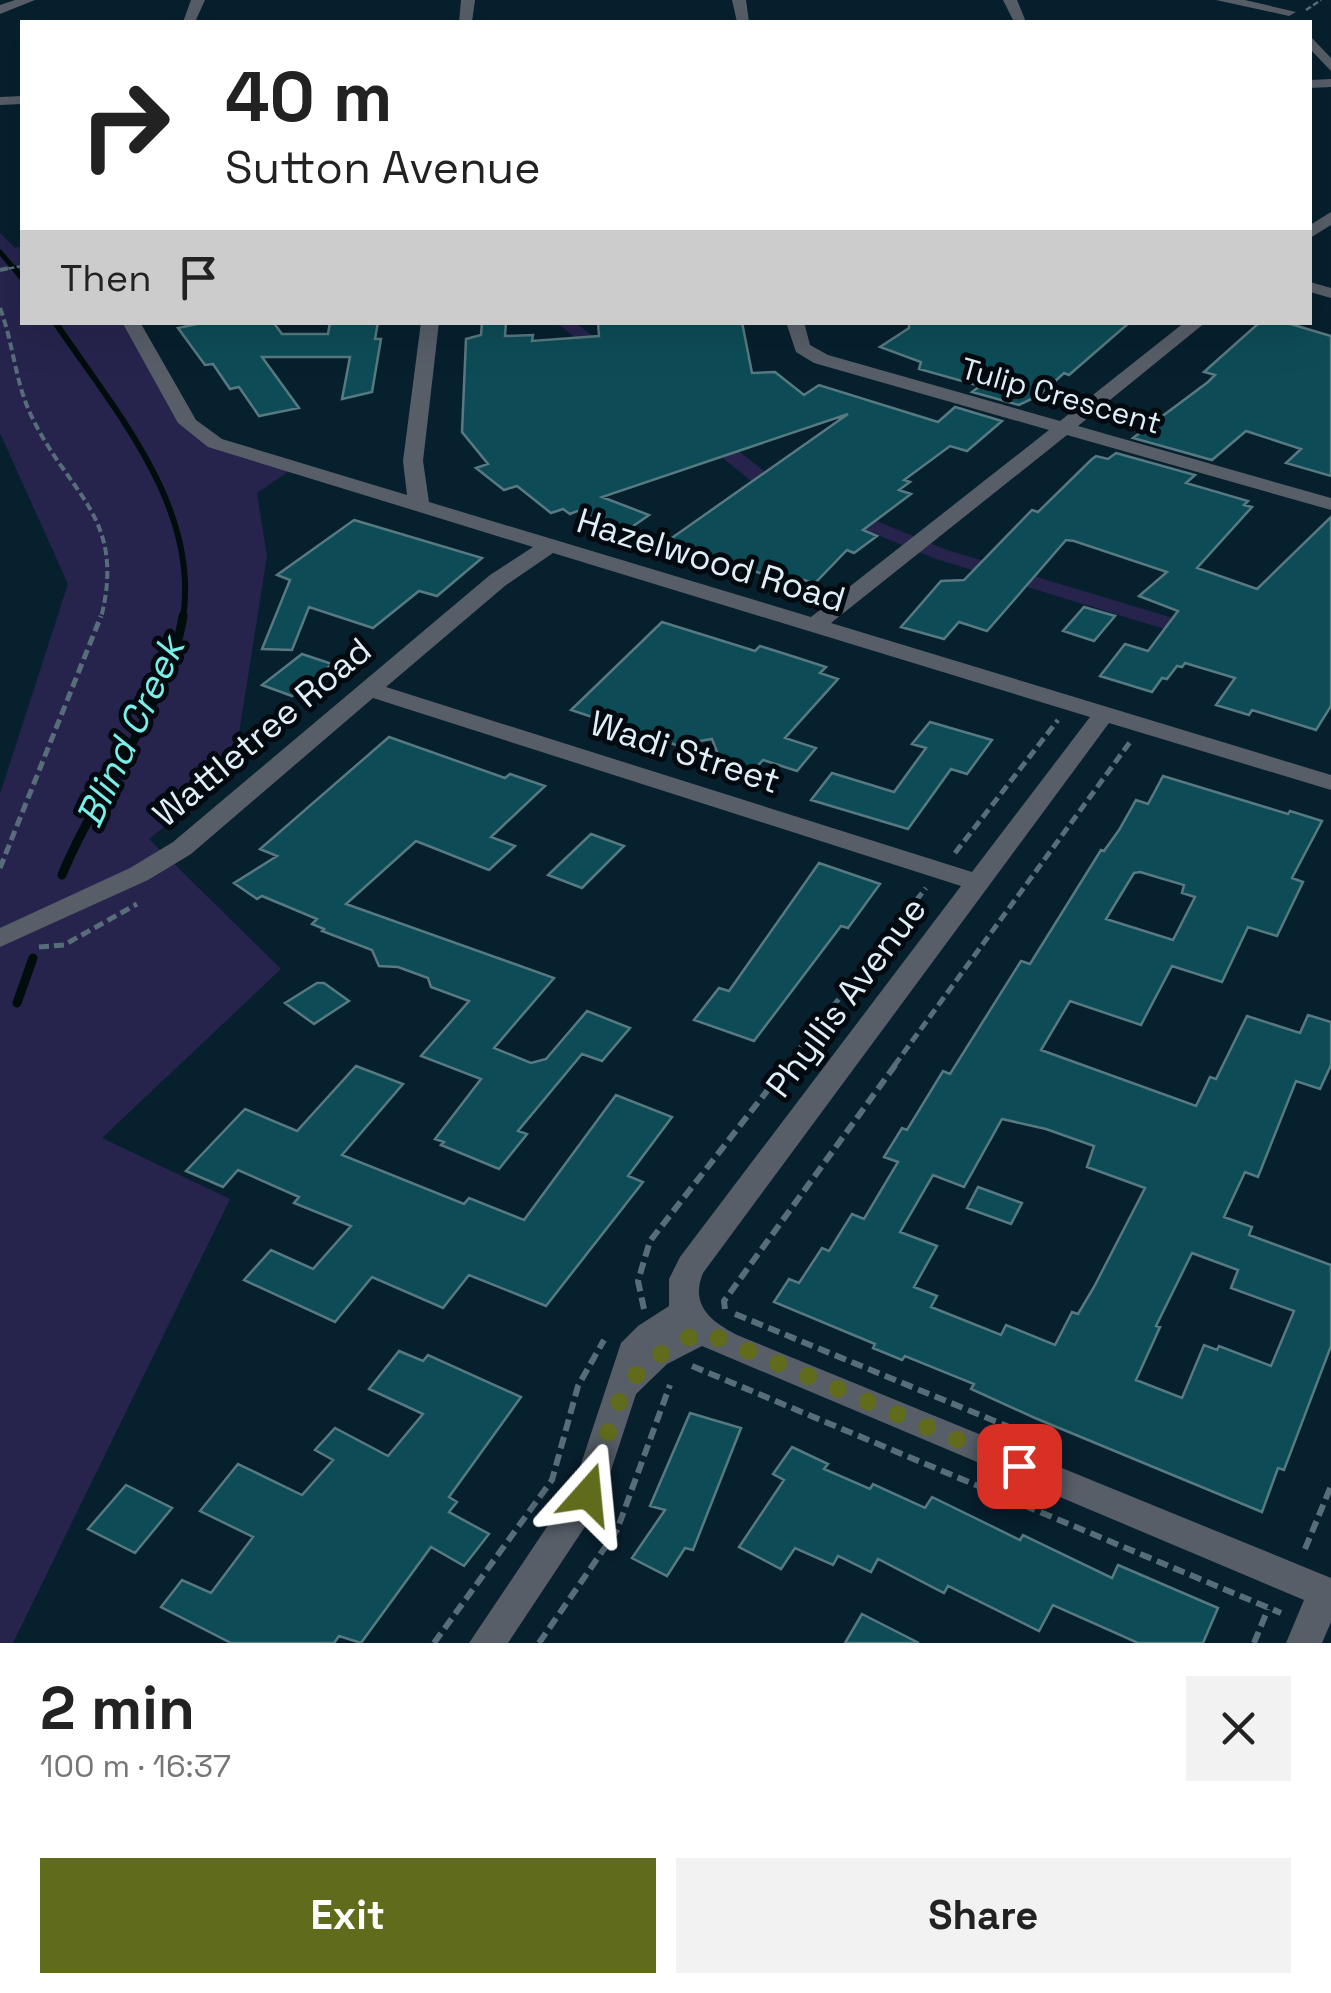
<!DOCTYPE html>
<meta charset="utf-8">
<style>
body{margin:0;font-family:"Space Grotesk",sans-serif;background:#f2f2f2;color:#222;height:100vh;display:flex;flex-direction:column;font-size:38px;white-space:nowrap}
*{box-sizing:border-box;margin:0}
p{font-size:32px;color:#767676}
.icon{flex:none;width:55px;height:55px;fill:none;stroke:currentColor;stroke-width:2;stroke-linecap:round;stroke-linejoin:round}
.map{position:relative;height:1643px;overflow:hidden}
.details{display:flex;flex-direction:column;background:#fff;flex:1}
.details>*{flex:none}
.top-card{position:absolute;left:20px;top:20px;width:1292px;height:305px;border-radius:0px;box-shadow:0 10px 40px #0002;background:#fff;color:#222;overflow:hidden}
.pin{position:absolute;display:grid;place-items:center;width:85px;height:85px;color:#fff;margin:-42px;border-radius:20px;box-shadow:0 5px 15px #0006}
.me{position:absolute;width:110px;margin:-55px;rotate:18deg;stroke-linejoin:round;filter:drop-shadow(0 0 8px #0008)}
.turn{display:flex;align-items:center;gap:35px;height:210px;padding:0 40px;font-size:45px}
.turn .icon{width:130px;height:130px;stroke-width:2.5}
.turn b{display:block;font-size:70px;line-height:85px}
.then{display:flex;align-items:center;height:95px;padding:0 40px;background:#0003;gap:20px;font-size:38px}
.round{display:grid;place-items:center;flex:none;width:105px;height:105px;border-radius:0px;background:#f2f2f2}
.summary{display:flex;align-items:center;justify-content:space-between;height:170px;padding:0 40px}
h1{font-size:60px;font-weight:600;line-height:75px}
.cta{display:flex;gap:20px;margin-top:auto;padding:20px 40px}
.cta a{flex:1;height:115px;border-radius:0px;background:#606c1b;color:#fff;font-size:40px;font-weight:600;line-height:115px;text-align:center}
.cta a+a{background:#f2f2f2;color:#222}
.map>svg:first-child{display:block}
.green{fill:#26244d}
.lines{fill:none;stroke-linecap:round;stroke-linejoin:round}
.stream-far2{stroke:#000d0c;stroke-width:5}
.stream-far1{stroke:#000d0c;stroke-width:6}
.stream{stroke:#000d0c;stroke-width:9}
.building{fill:#0d4c57;stroke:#577981;stroke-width:2.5;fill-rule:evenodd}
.path-far3{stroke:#586d7a;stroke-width:2.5;stroke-dasharray:6 2.5;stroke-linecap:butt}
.path-far2{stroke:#586d7a;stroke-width:4;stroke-dasharray:8 4;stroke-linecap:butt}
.path-far1{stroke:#586d7a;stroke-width:5;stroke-dasharray:10 5;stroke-linecap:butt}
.path{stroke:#586d7a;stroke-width:6;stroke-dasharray:12 6;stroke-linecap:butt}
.street{fill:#575e68;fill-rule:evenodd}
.route{stroke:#606c1b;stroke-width:18;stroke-dasharray:0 32.4}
.labels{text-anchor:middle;stroke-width:10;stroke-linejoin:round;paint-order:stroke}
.far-street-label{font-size:30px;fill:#dfeef7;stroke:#02090f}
.street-label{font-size:35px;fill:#dfeef7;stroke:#02090f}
.water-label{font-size:38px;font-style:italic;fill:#7aefe7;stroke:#02090f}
</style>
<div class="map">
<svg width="1331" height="1643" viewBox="0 0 1331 1643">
<rect width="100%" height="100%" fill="#07202e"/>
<path class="green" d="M0 233 15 248 22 246V322L131 323 197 432 295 467 257 493 267 556 233 771 149 839 281 969 102 1138 230 1199 13 1643H0V794L68 584 0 433Z
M557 323H576L774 479 947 550 1293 654 1292 668 936 559 756 485Z"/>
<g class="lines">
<path class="stream-far2" d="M0 252 16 271"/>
<path class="stream-far1" d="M14 268 22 278
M55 322C114 410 200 506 183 618"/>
<path class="stream" d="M62 875C96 791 169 705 183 616
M17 1003 33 958"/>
</g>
<path class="building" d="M206 322H273L282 334H328L330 322H378L375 339H381L372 392 342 399 350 357H262L299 408 259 416 239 387 230 389 213 364 205 365 178 328Z
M482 322H506L505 336 533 335 532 341 599 336 598 322H742L752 373 775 372 804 395 819 385 938 422 955 407 1002 421 967 451 950 446 904 480 910 482 899 490 911 494 863 530 877 536 854 553 847 550 815 583 796 578 790 583 666 542 848 414 602 497 649 515 626 531 577 511 570 514 563 509 551 513 517 486 504 490 476 468 488 464 462 432 466 339 481 335Z
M909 322H1130L1069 375 1064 373 1040 395 1019 405 972 392 980 386 919 369 921 362 880 347 909 328Z
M1260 322H1284L1331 336V476L1286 463 1301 449 1246 431 1212 460 1133 438 1208 382 1215 375 1204 372Z
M1116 453 1195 475 1186 483 1248 501 1244 505 1252 507 1197 568 1257 589 1331 517V706L1316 730 1252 710 1249 715 1216 705 1235 678 1185 663 1182 667 1177 666 1167 679 1162 678 1152 692 1100 676 1125 644 1148 651 1178 611 1139 596 1167 572 1074 541 1066 540 987 631 959 622 944 639 901 627 941 581 964 580 1032 510 1038 512 1091 460 1096 456 1108 459Z
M354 520 482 558 437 596 419 591 373 628 309 607 292 650 262 649 290 580 277 575Z
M1084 607 1115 616 1094 641 1063 631Z
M662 622 755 651 760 646 798 658 826 667 820 673 838 679 785 738 816 748 797 771 763 760 752 772 720 760 712 739 676 745 571 710Z
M302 654 332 664 292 696 262 685Z
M930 722 992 740 967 774 951 769 908 829 811 800 832 773 894 792 926 748 912 744Z
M389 737 505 778 510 774 545 786 491 837 515 846 489 870 416 841 346 904 554 978 494 1048 531 1063 546 1059 587 1011 630 1028 602 1061 582 1054 518 1131 527 1134 499 1169 441 1145 444 1142 435 1139 481 1079 421 1056 469 1001 431 987 428 978 398 967 379 966 372 950 322 931 324 929 312 924 317 919 262 896 257 899 234 883 277 856 260 849Z
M1163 776 1288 814 1290 811 1322 821 1292 878 1303 882 1277 936 1248 927 1222 982 1172 966 1141 1025 1070 1001 1041 1050 1196 1106 1210 1077 1216 1079 1247 1016 1300 1033 1308 1015 1331 1022V1065L1320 1089 1296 1081 1258 1177 1245 1172 1224 1217 1252 1227 1249 1235 1331 1265V1346L1284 1470 1278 1468 1262 1512 1035 1418 971 1389 974 1384 905 1356 902 1360 873 1348 875 1344 774 1302 789 1279 799 1283 822 1248 829 1251 852 1214 864 1219 898 1162 884 1157 902 1128 907 1130 943 1071 950 1074 1021 961 1030 964 1101 850 1104 851 1119 830 1136 800 1148 804ZM1140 872 1184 885 1182 893 1195 897 1173 940 1106 919 1134 873ZM1002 1119 1046 1129 1094 1146 1087 1167 1145 1188 1094 1287 1078 1314 1072 1312 1055 1345 1006 1325 1001 1335 931 1307 937 1296 914 1287 937 1246 900 1232 933 1175 964 1187ZM1192 1253 1238 1270 1231 1288 1294 1311 1271 1366 1219 1346 1217 1350 1204 1345 1182 1398 1136 1380 1160 1327 1156 1326Z
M591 834 624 846 582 888 548 875Z
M819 863 880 884 848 928 841 926 754 1041 694 1020 719 988 729 991Z
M317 983H324L349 1001 314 1024 285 1003Z
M356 1066 403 1084 342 1155 464 1204 469 1198 524 1220 616 1095 672 1117 628 1176 643 1182 546 1306 469 1275 443 1308 372 1277 335 1322 244 1280 271 1250 313 1269 351 1226 294 1203 299 1197 238 1170 223 1187 186 1171 245 1109 297 1131Z
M978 1187 1022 1203 1011 1224 967 1208Z
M399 1351 423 1361 428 1355 521 1397 449 1497 457 1502 449 1512 489 1534 464 1566 431 1547 361 1643 339 1636 334 1643H231L161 1607 182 1580 211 1593 253 1537 200 1511 238 1464 302 1495 333 1460 315 1450 335 1428 388 1456 423 1414 369 1389Z
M690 1413 741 1428 693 1550 685 1548 667 1576 632 1558 665 1510 650 1506Z
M792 1447 828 1464 824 1469 870 1489 873 1484 925 1508 932 1497 1020 1540 1023 1535 1112 1578 1118 1565 1218 1608 1203 1643H1138L1053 1605 1039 1631 948 1586 944 1593 878 1559 871 1572 838 1556 833 1565 795 1548 781 1569 739 1547 784 1480 773 1474Z
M126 1485 172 1508 135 1553 88 1529Z
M862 1614 919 1643H845Z"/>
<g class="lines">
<path class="path-far3" d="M1306 10 1321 0
M0 270 22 266"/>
<path class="path-far2" d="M0 270 9 268
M0 308C13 342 15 380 30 413 67 494 127 515 101 618"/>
<path class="path-far1" d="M955 853 1058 720
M0 868 101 616
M39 947 64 945 137 904
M786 1066 926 888
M894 1066 1130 742"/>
<path class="path" d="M644 1309 638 1281 650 1241 788 1064
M725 1309 724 1301 896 1064
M735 1314 1053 1445
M692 1366 1281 1613
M1305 1549 1331 1486
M434 1643 552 1480 578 1386 604 1340
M539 1643 617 1530 670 1385
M1254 1643 1268 1609"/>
<path class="street" d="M15 0H35L0 14V5Z
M191 0H205L195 22H183Z
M461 0H475L472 22H459Z
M732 0H746L749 22H737Z
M1003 0H1017L1026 22H1014Z
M1216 0H1245L1296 12 1289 16Z
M1310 36 1331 58V71L1310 49Z
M1331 79V87L1310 88V80Z
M22 96V104L0 105V97Z
M1331 212V225L1310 238V225Z
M1310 282 1331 288V298L1310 292Z
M122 322H140L196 420 222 439 407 495 403 461 421 322H439L423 461 429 502 811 617 1049 430 814 363 796 352 786 322H804L810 345 828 355 1060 421 1185 322H1206L1078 426 1331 498V510L1067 435 831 623 1331 775V790L1109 723 703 1273C690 1305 710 1321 737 1335L1331 1578V1622L1322 1643H1286L1304 1600 702 1346 667 1364 636 1394 600 1504 508 1643H469L573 1488 621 1343 638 1326 669 1306V1279L680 1257 961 886 373 698 191 854 148 880 0 947V928L130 868 173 842 490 575 533 547 208 447 178 423ZM553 553 1090 717 972 872 386 687 506 585Z"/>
</g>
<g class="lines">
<path class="route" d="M588 1494C621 1407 607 1376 702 1331L1019 1466"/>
</g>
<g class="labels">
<g class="far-street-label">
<text transform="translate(1061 396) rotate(16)" y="10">Tulip Crescent</text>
</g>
<g class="street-label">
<text transform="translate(711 560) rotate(17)" y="12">Hazelwood Road</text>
<text transform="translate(262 732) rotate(-40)" y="12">Wattletree Road</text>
<text transform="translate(685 752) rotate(18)" y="12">Wadi Street</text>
<text transform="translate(846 997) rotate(-53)" y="12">Phyllis Avenue</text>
</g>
<g class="water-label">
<text transform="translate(130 732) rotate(-65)" y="13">Blind Creek</text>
</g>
</g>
</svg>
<div class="pin" style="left:1019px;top:1466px;background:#d93025"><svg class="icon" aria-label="arrive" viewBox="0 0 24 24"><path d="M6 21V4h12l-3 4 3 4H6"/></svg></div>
<svg class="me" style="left:588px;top:1494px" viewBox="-20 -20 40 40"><path d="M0-17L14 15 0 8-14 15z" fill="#606c1b" stroke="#fff" stroke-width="4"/></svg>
<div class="top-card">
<div class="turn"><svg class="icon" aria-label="right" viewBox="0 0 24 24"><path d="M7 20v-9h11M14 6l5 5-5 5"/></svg><div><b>40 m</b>Sutton Avenue</div></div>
<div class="then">Then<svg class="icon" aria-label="arrive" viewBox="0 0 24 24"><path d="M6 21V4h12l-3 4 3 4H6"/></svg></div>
</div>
</div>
<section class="details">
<div class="summary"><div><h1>2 min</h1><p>100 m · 16:37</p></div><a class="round"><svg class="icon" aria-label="close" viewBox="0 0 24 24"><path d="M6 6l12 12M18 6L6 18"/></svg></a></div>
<div class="cta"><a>Exit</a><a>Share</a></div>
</section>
